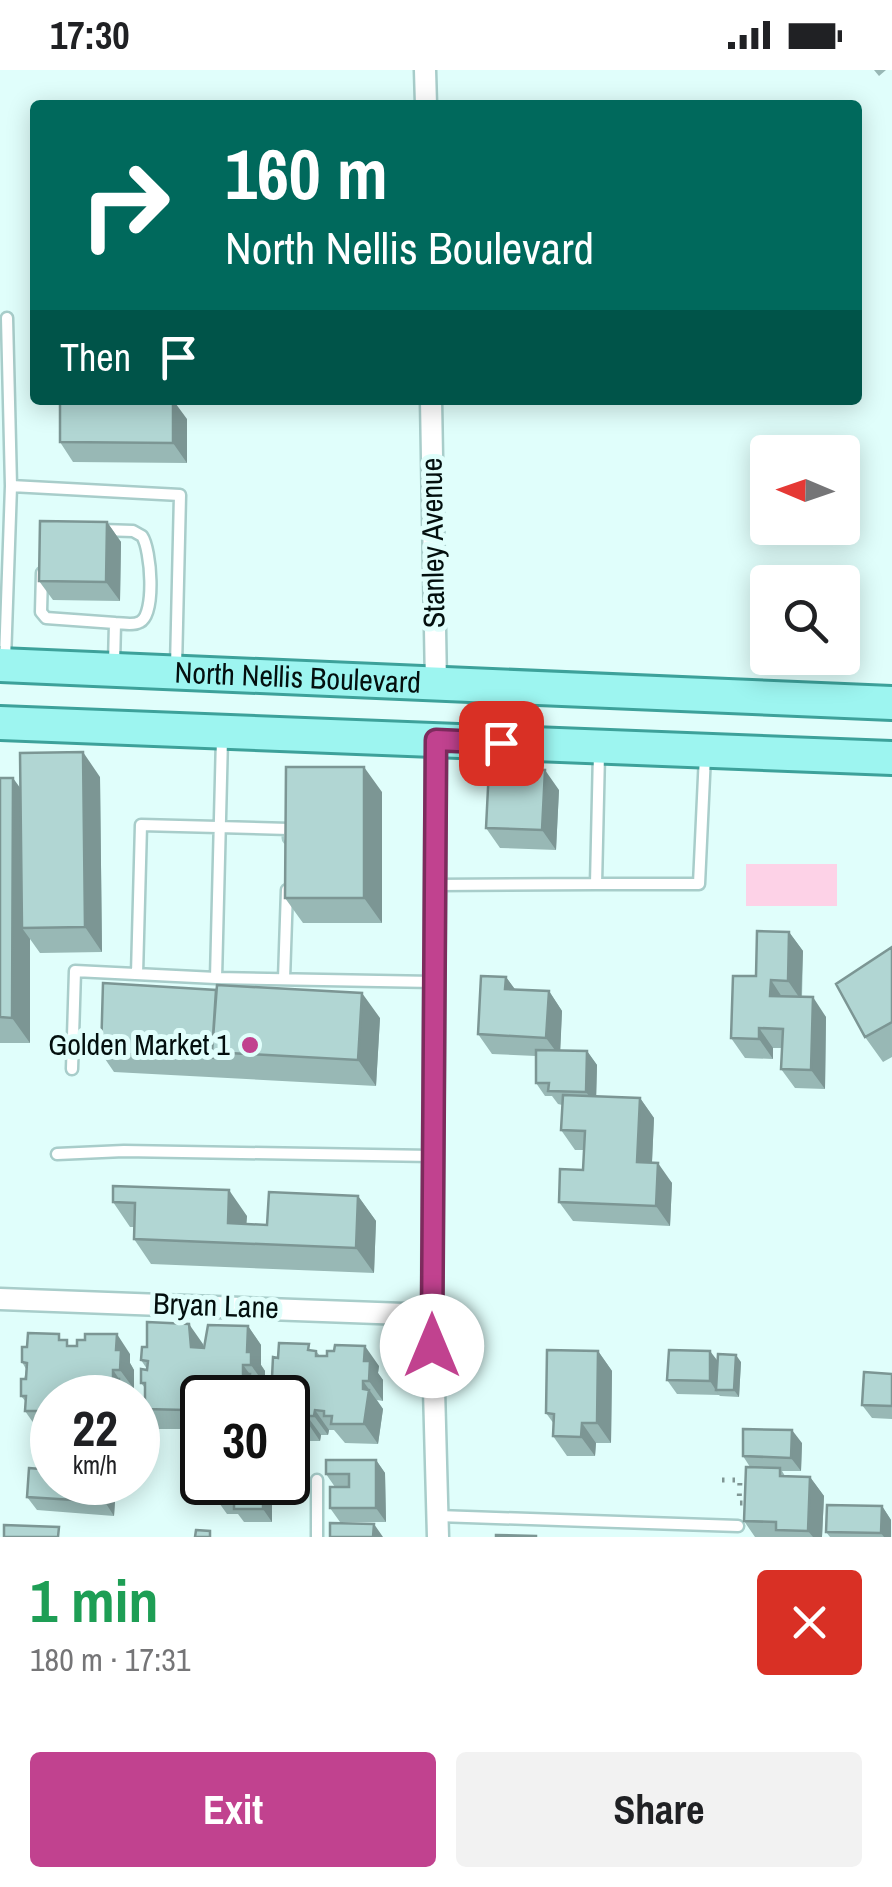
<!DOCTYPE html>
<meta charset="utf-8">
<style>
body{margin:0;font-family:"Archivo Narrow",sans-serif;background:#f2f2f2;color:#202124;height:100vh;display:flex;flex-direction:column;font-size:38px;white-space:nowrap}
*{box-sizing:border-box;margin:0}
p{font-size:32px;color:#757577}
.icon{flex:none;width:55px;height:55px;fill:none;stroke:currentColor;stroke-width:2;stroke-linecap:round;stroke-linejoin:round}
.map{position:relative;height:1467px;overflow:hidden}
.sheet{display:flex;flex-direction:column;background:#fff;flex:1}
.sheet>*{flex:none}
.banner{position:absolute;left:30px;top:30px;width:832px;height:305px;border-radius:10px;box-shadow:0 5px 25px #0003;background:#00695c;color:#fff;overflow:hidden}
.needle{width:65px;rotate:272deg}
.fabs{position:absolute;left:750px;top:365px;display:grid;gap:20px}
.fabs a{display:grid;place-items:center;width:110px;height:110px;border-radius:10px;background:#fff;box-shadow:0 5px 25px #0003;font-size:50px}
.speed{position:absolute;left:30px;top:1305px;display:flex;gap:20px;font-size:50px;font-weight:700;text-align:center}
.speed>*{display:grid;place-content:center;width:130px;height:130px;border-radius:50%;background:#fff;box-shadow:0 5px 25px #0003;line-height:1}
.speed small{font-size:25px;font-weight:400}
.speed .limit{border:5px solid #111;border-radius:15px;background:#fff;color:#111}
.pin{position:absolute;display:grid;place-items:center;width:85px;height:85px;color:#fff;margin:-42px;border-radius:20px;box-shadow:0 5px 15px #0006}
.me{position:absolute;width:110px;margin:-55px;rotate:0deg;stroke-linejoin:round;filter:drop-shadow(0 0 8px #0008)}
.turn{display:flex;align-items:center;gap:35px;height:210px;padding:0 30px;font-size:45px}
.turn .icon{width:130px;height:130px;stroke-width:2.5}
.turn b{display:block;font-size:70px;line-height:85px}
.then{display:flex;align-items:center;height:95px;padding:0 30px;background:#0003;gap:20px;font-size:38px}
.round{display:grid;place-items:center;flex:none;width:105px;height:105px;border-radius:10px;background:#f2f2f2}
.head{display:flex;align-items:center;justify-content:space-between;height:170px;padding:0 30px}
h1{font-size:60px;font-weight:700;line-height:75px;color:#1e9e55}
.primary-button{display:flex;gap:20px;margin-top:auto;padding:20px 30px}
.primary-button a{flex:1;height:115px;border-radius:10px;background:#c1428f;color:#fff;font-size:40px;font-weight:700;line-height:115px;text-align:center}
.primary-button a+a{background:#f2f2f2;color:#202124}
.status{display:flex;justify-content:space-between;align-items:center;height:70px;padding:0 50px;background:#fff;direction:ltr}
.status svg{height:28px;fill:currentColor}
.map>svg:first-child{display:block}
.green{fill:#fdd2e7}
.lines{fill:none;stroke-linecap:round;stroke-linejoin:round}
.lane-casing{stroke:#a8cdca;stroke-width:15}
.street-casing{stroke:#a8cdca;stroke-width:25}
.primary-casing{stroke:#3da19a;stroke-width:38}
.path{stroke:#809694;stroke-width:5;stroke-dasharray:2.5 8;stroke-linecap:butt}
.lane{stroke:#fff;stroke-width:10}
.street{stroke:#fff;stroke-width:20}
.primary{stroke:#9df5f0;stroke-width:32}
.wall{fill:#98b8b5}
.shaded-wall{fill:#7c9694}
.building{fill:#b1d6d3;stroke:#7c9694;stroke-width:2.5}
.route-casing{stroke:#7d2b5d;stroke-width:25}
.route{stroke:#c1428f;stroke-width:18}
.poi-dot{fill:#c1428f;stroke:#e0fefb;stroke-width:4}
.labels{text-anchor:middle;stroke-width:10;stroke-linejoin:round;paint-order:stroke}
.street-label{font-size:30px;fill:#030f0e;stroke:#e0fefb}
.poi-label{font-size:30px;fill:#030f0e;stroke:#e0fefb;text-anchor:end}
</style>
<div class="status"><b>17:30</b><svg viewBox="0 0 49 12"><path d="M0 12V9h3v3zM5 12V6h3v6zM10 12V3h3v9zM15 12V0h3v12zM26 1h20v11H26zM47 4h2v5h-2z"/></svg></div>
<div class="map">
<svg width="892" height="1467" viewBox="0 0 892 1467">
<rect width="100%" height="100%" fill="#e0fefb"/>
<path class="green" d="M746 794H837V836H746Z"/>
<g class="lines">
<defs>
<path id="lane" d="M11 416 180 425 176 597
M102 460 133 461 142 466C151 479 156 544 140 552 133 556 123 553 115 553
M42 503 41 542 46 548 115 553 114 594
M5 590 11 416 7 248
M599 683 596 814H699L705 685
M435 815 596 814
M137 904 141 755 289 759V768
M216 908 434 912
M284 909 287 820
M72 999 75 901 216 908 222 668
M57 1084 124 1081 432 1086
M438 1446 738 1456
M317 1467V1410"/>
<path id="street" d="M425 0 426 35
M431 330 436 615
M436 671 432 1245 438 1467
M0 1229 432 1245"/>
<g id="primary">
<path id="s1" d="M0 595 892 633"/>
<path d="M0 653 892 688"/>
</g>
</defs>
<use href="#lane" class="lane-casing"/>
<use href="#street" class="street-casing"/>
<use href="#primary" class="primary-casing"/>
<path class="path" d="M722 1410H740L739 1433H747"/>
<use href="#lane" class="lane"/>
<use href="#street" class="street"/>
<use href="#primary" class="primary"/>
</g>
<path class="wall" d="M874 0H886L879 6Z
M187 349V393L73 392 60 372Z
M107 452 121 472 120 531 53 530 39 511Z
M100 707 102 882 40 883 30 869V973H0V708L21 719Z
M559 720 556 780 500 778 486 758Z
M382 722V853H303L285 828Z
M789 862 803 881 802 927 826 947 825 1019 795 1018 781 999 782 978H773V989L745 988 731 968 756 906Z
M892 877V987L883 992 865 967Z
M506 907 515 920 549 921 562 941 560 980 587 981 597 995 596 1026 640 1028 654 1048 652 1093 672 1113 670 1156 573 1151 559 1132 583 1100 584 1080H575L561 1060 562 1035 558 1034 552 1026H545L536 1013V986L492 984 478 964Z
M380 948 376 1016 114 1002 101 983Z
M113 1116 247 1146 246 1154 267 1155 358 1126 376 1151 374 1203 151 1194 134 1169V1157H130L113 1132Z
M248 1256 261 1275V1295L265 1301V1315H258L264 1323V1328H202L200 1359H158L145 1339V1318L141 1313 147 1299 141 1290 203 1274 204 1278Z
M71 1276 130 1284V1293L134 1300V1319H127L132 1328H52V1361H39L25 1341 26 1332 21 1326 26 1299 22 1292Z
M316 1281 320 1286 379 1296 378 1303 383 1310V1331L377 1330 383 1339 378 1374 345 1373 334 1360H329L328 1365H321L320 1371H289L288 1368V1328L278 1288Z
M598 1281 612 1301 611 1373H596L595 1386H567L553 1366 554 1354 546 1343Z
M717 1291 741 1292 739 1327 720 1326 719 1325 677 1324 667 1310Z
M892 1304V1349L872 1348 862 1335Z
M802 1373 801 1401H782L785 1406 810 1407 824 1426 822 1467H755L744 1451 750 1397 743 1386Z
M376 1390 385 1403 386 1452H340L330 1438 335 1417 326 1404Z
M52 1412H114L116 1416 114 1446 37 1440 27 1427Z
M217 1412H279L280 1427H272V1452H244L238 1444H227L217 1430Z
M882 1436 891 1450V1467H830L826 1462Z"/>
<path class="shaded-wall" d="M173 330 187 349V393L173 373Z
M107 452 121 472 120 531 106 512Z
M83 682 100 707 102 882 85 857Z
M364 697 382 722V853L364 828Z
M545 700 559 720 556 780 542 760Z
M13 708 31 733 22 858 30 869V973L12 948Z
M789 862 803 881 801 930 788 911Z
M506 907 520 926 505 919Z
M771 910 784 930 770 926Z
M549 921 562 941 560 987 546 968Z
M362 923 380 948 376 1016 358 990Z
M813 927 826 947 825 1019 811 1000Z
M759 958 773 978V989L759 969Z
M587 981 597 995 596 1035 586 1022Z
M640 1028 654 1048 651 1112 637 1092Z
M658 1093 672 1113 670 1156 656 1136Z
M229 1120 247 1146 245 1173 228 1153Z
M358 1126 376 1151 374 1203 356 1178Z
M189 1254 203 1274 205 1297 191 1277Z
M248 1256 261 1275V1295L265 1301V1315L251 1295 247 1282Z
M117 1264 130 1284V1293L134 1300V1319L120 1300 116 1280Z
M365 1276 379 1296 378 1303 383 1310V1331L369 1311 364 1291Z
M598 1281 612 1301 611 1373 597 1353Z
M710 1281 720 1294 716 1320 719 1325 710 1311Z
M736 1285 741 1292 739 1327 734 1320Z
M243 1295 264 1323V1328H248Z
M113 1300 132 1328H119L113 1309Z
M363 1311 383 1339 378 1374 364 1354Z
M189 1317 202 1336 200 1359 186 1340Z
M315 1340 329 1360 328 1365 314 1346Z
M307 1346 321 1365 320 1371 307 1352Z
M582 1353 596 1373 595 1386 581 1367Z
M792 1360 802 1373 801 1401 791 1388Z
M376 1390 385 1403 386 1452 376 1438Z
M810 1407 824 1426 822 1467H813L808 1461Z
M106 1412H114L116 1416 114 1446 105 1432Z
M270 1412H279L280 1427Z
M263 1413 272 1427V1452L263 1439Z
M882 1436 891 1450V1467H884L881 1463Z
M374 1454 383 1467H373Z"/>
<path class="building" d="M60 330H173V373L60 372Z
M40 451 107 452 106 512 39 511Z
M83 682 85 857 22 858 20 683Z
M286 697H364V828H285Z
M489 698 545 700 542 760 486 758Z
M0 708H13L12 948 0 947Z
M757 861 789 862 788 911 771 910 770 926 813 927 811 1000 781 999 783 959 759 958V969L731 968 733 906H756Z
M892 877V952L865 967 836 914Z
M481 906 506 907 505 919 549 921 546 968 478 964Z
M103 913 216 920 212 982 216 988 101 983Z
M217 915 362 923 358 990 212 982Z
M536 980 587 981 586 1022 548 1021 549 1013H536Z
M563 1025 640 1028 637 1092 658 1093 656 1136 559 1132 560 1099 583 1100 585 1061 561 1060Z
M113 1116 229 1120 228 1153 267 1155 269 1122 358 1126 356 1178 134 1169 135 1133 113 1132Z
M147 1252 189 1254 191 1277 204 1278 208 1255 248 1256 247 1282H251V1295H243V1304H250L248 1328H203L202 1317H189L186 1340 145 1339V1313H141V1299L147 1300 148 1291 141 1290 142 1277H147Z
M28 1263 59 1264V1270H67V1276H77V1270H85V1264H117L116 1280H121L120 1300H113V1309H119V1328H52V1341H25L26 1326H21V1309H26L27 1293 22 1292V1277H27Z
M279 1273 309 1274 308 1280 316 1281V1286H327V1281H334L335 1275 365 1276 364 1291H370L369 1311H363V1319L369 1320 364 1354H331L332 1346H324V1341L315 1340 314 1346H307V1352L288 1351V1328H271L273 1287 278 1288Z
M547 1280 598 1281 597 1353H582L581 1367 553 1366 554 1344 546 1343Z
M669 1280 710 1281V1311L667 1310Z
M718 1284 736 1285 734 1320H716Z
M864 1302 892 1304V1336L862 1335Z
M743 1359 792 1360 791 1388 743 1386Z
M326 1390H376V1438H330V1417H349V1404H326Z
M746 1397 780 1398V1406L810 1407 808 1461 776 1460V1452L744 1451Z
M29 1398 52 1400V1412H106L105 1432 27 1427Z
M217 1412H270V1413H263V1439H234V1430H217Z
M827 1435 882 1436 881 1463 826 1462Z
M330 1453 374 1454 373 1467H330Z
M4 1455 59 1457 58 1467H4Z
M196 1460 210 1461V1467H195Z
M496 1465 536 1466V1467H496Z"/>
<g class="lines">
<defs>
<path id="route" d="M432 1276 436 670 501 673"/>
</defs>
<use href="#route" class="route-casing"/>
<use href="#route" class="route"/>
</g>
<circle class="poi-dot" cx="250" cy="975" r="10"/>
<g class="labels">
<g class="street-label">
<text transform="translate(433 473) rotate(-91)" y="10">Stanley Avenue</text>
<text dy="10" stroke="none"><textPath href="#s1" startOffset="298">North Nellis Boulevard</textPath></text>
<text transform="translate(216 1236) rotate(2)" y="10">Bryan Lane</text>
</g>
<g class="poi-label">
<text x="230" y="985">Golden Market 1</text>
</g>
</g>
</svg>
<div class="fabs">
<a><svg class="needle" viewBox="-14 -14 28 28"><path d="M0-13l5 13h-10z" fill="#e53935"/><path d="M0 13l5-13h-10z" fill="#757577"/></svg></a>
<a><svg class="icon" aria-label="search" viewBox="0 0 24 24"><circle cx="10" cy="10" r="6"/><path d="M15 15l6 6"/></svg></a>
</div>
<div class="speed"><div>22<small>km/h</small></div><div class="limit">30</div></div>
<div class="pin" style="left:501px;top:673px;background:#d93025"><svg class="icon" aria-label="arrive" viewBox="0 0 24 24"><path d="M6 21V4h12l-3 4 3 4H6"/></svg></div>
<svg class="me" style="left:432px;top:1276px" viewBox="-20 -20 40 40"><circle r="19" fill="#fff"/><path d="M0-13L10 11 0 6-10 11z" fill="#c1428f"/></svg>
<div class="banner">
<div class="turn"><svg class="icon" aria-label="right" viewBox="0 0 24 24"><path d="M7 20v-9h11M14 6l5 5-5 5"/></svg><div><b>160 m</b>North Nellis Boulevard</div></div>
<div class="then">Then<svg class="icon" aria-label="arrive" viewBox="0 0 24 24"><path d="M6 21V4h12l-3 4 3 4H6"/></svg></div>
</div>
</div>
<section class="sheet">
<div class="head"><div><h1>1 min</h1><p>180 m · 17:31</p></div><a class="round" style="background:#d93025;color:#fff"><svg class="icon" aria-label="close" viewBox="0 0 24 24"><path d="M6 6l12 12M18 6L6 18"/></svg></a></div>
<div class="primary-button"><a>Exit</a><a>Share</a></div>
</section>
